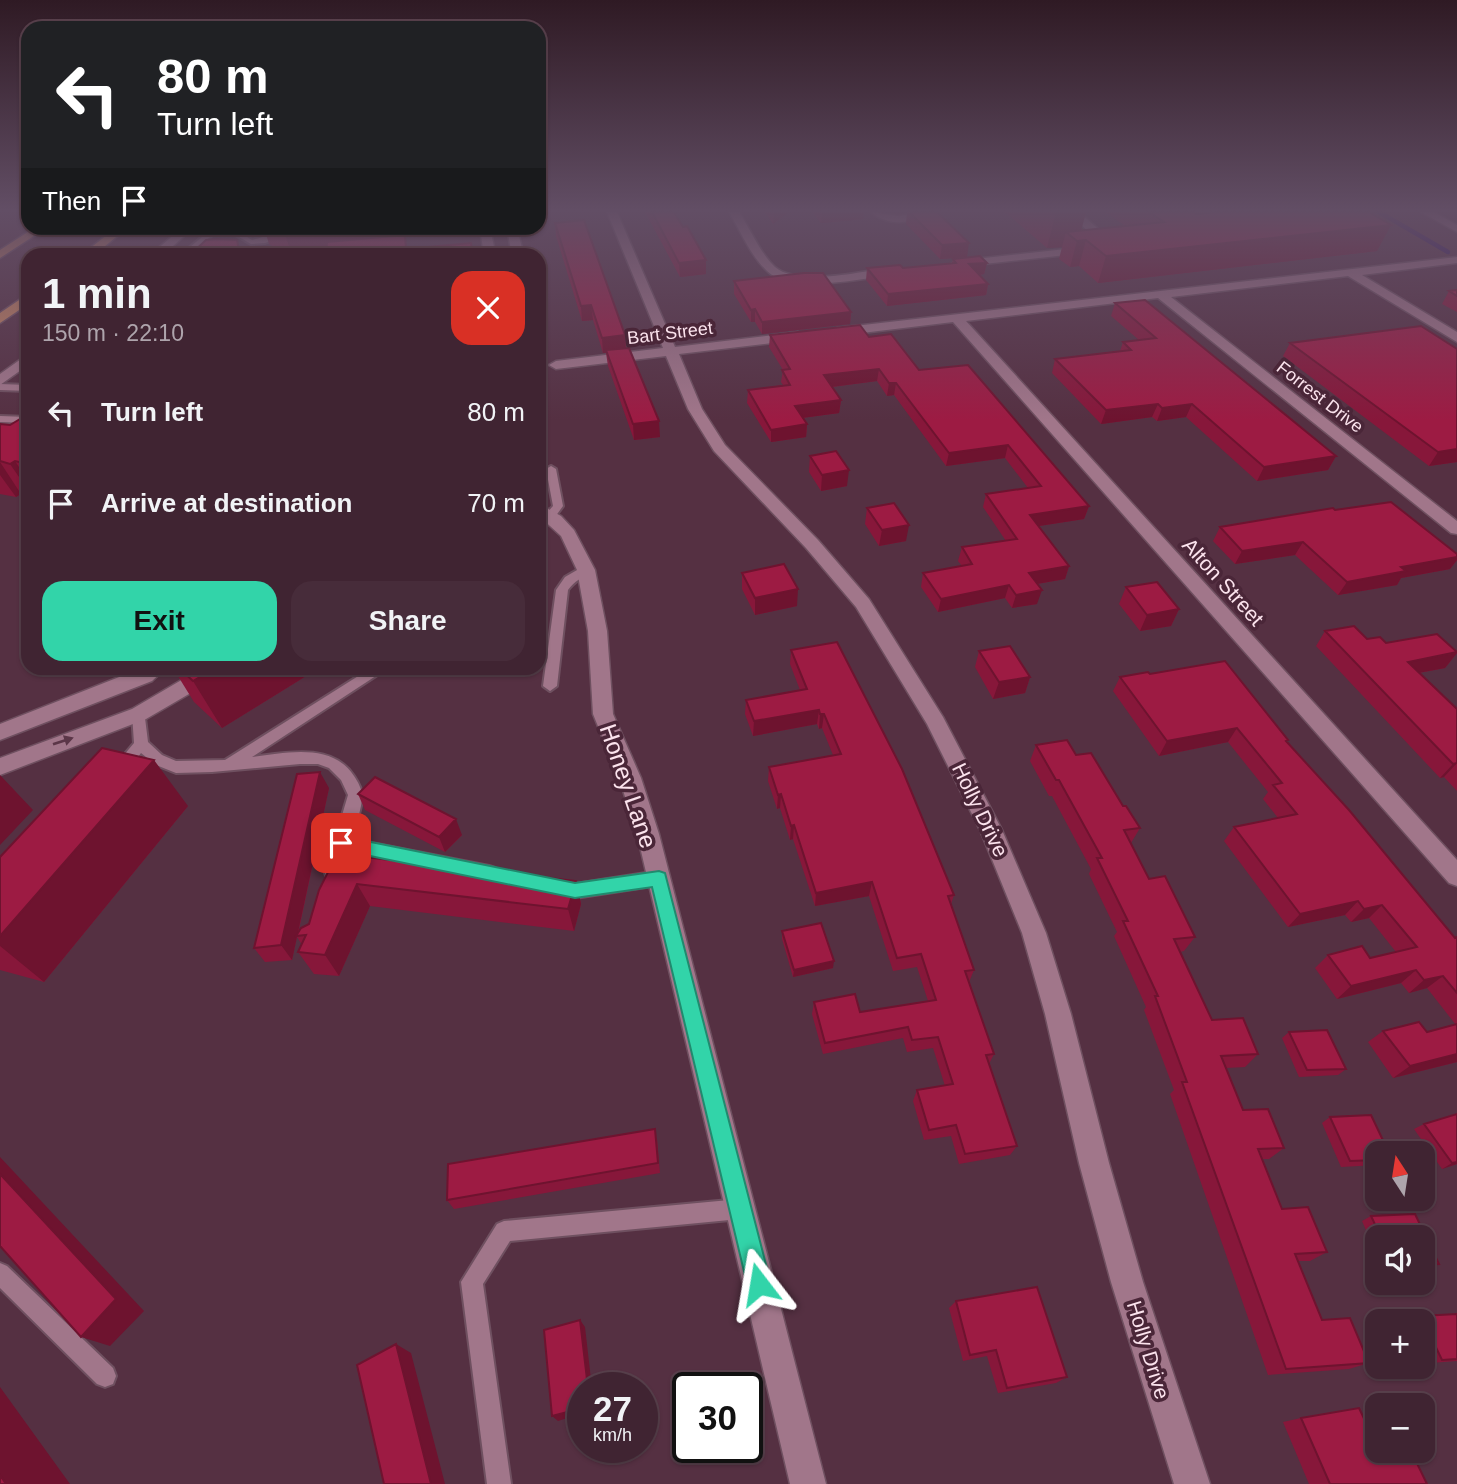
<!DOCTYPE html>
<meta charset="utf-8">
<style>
body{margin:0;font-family:Helvetica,sans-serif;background:#472c3a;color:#f1f3f6;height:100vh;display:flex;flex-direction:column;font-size:26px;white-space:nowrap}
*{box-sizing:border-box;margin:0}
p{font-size:23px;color:#aea4ac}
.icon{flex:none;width:38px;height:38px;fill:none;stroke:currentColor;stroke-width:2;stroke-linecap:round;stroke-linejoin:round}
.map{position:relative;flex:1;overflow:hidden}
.details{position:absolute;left:21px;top:248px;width:525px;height:427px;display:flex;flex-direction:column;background:#402432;border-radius:21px;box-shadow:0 2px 5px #0004,0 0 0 2px #59414d}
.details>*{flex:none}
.top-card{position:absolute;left:21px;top:21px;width:525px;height:214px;border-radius:21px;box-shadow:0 2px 5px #0004,0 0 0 2px #59414d;background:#202124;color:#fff;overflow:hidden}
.needle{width:46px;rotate:348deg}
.fabs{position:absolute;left:1365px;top:1141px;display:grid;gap:14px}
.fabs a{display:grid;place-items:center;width:70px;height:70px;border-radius:14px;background:#402432;box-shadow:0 2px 5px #0004,0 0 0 2px #59414d;font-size:35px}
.speed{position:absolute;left:567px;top:1372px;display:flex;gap:14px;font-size:35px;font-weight:700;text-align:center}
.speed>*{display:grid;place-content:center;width:91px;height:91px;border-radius:50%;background:#402432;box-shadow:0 2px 5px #0004,0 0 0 2px #59414d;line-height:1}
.speed small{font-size:18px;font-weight:400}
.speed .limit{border:4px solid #111;border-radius:10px;background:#fff;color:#111}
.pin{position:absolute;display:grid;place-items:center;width:60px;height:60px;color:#fff;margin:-30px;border-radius:14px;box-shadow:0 4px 10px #0006}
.me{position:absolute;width:77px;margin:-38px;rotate:346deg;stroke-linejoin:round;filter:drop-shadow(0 0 5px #0008)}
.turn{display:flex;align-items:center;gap:24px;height:147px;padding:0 21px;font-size:32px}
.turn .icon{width:91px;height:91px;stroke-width:2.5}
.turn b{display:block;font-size:49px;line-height:60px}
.then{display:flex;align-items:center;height:66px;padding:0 21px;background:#0003;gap:14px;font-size:26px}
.round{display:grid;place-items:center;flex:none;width:74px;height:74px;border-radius:21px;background:#472c3a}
.overview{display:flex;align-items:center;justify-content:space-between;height:119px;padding:0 21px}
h1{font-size:42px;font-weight:800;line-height:52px}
.primary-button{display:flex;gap:14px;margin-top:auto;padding:14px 21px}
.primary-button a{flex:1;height:80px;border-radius:21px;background:#32d4a9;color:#111;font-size:28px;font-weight:800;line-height:80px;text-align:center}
.primary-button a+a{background:#472c3a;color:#f1f3f6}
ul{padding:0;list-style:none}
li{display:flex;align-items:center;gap:21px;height:91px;padding:0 21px}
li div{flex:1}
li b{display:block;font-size:26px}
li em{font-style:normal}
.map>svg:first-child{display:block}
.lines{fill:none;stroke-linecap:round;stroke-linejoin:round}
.stream{stroke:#2a0f61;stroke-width:4.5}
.lane-casing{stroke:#6f5060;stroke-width:4}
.street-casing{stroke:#6f5060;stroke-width:3}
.highway-casing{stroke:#6f5060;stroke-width:3}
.lane{fill:#a1768a;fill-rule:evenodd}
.street{fill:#a1768a;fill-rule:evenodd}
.highway{fill:#ca8660;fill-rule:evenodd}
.wall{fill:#87173a}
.shaded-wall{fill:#6e132f}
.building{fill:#9d1b43;stroke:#6e132f;stroke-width:2}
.oneway{fill:#5b3648}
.route{fill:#32d4a9;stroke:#208a6e;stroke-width:2}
.labels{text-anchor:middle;stroke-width:7;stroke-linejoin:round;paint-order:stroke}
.far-street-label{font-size:18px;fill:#fbe3ed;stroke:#4a2638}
.street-label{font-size:21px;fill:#fbe3ed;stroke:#4a2638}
.near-street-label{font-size:24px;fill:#fbe3ed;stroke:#4a2638}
</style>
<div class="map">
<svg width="1457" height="1484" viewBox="0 0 1457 1484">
<rect width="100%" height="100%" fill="#553042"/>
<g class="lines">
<path class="stream" d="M1379 212 1448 252"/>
<defs>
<path id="lane" d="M213 228H221L187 256H179Z
M224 228H232L252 240 295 228H305L265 243 251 244Z
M0 384 28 385V391L0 390Z
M0 416 28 417V423L0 422Z
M551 466 556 469 563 506 555 517 551 518 545 515 553 506 546 469Z
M584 566 590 570C583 578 574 581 568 590L557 686 550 691 543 686 556 590 565 577Z
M371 668H388L252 757C285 753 332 742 354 776 358 782 362 789 362 796 362 810 355 826 351 839L489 866 495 868 497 873 495 878 489 880 348 851 339 878 333 880 327 878 325 873 348 795 341 780 329 768 318 764H300L212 772 176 773 156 765 141 753C134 762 127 776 115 772L113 768 134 743 132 714 134 710H144L148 742 162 755 176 761 225 760Z
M659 871 665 873 667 878 665 883 659 885 575 898 554 893 552 888 554 883 560 881 575 884Z
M740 1199 747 1202 750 1209 747 1216 740 1219 510 1241 483 1284 511 1484H487L461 1282 497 1224 504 1221Z
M0 1263 7 1266 113 1368 116 1376 113 1384 105 1387 97 1384 0 1288Z"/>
<path id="street" d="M607 212H617L675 347 798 332 804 336 798 340 679 354 702 409 725 445 818 540 869 599 943 717 1002 830 1046 933 1071 1014 1109 1163 1143 1282 1210 1484H1174L1111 1282 1079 1163 1045 1014 1022 933 980 830 927 724 856 607 806 548 714 451 688 409 666 356 556 369 549 365 556 361 663 348Z
M729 212H739C751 230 760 253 775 267 798 287 865 271 893 267L899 271 893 275C862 278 791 295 767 271 750 255 741 232 729 212Z
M871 212 898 216 925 212C910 226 886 225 871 212Z
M1067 212H1079L1112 241V245L1085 253 957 267 951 264 957 261 1084 247 1100 242Z
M1421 212H1434L1457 225V232Z
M182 228H193L162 256H149Z
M480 228H490L496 256H484Z
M507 228H517L524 256H512Z
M1457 257V263L1362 275 1457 332V342L1348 276 1171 297 1457 521V534L1451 533 1158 298 966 321 1457 860V886L1449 883 953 322 837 336 831 332 837 328Z
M28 354V365L0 385V374Z
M539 504 561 516 574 530 595 570 607 631 613 714 641 778 659 834 826 1484H790L637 834 619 778 593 714 588 631 577 570 561 536 539 516Z
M142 668H166L152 681 0 740V724Z
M202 668H227L225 673 146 719 0 775V758L132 709Z"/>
<path id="highway" d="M34 228H46L0 258V250Z
M116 228H127L93 256H80Z
M28 294V304L0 323V313Z"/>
</defs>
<use href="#lane" class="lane-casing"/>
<use href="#street" class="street-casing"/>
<use href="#highway" class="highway-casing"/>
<use href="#lane" class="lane"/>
<use href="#street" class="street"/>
<use href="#highway" class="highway"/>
</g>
<path class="wall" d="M645 212H674L683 227 706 260V274L680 277Z
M765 212H789L773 224Z
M812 212H864L863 219 821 223Z
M907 212H937L967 257 940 259 906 224Z
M1005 212H1086L1081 231 1125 226 1106 212H1369L1377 251 1098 283 1079 266 1070 267 1059 259 1062 247 1047 248Z
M555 223 625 335 626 348 660 437 634 440 608 366 606 353H603L593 320 582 321 556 236Z
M242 228H396L360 239 408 249 474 256 327 249 306 256H287L269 244 266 234 256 236Z
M953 259 987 263 984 274 979 275 988 284 986 295 887 306 866 280 867 268H903L952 263Z
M734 281 851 312 850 324 762 334 755 322H751L734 294Z
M1457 290V312L1442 304 1449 291Z
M1115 303 1336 456 1328 470 1257 481 1186 417 1157 421 1152 417 1101 424 1052 373 1055 359 1120 351 1123 342 1139 340 1111 316Z
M770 335 869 337 919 370 1089 506 1084 519 1039 526 1069 566 1065 579 1037 584V604L1012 608 1005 598 938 612 921 587 923 573 962 566 958 561 962 547 1006 541 983 507 986 494 1028 488 1005 458 946 466 894 395 887 396 877 381 832 387 841 400 839 413 802 418 807 424 806 437 771 442 747 403 748 390 783 385 781 382 783 370 769 347Z
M1290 343 1457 462 1429 466 1283 356Z
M28 417V495L21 494 16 497 0 494V424L10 425Z
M810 456 847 486 821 491 809 472Z
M867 508 906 541 879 546 865 524Z
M1335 510 1457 554V560L1450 569 1401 578 1397 585 1338 595 1295 555 1235 564 1213 541 1220 527Z
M742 573 797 606 755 615 742 589Z
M1126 587 1179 609 1171 626 1140 631 1119 604Z
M1325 631 1386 643 1457 653 1445 668 1419 673 1457 709V791L1444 777 1440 778 1316 646Z
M791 650 954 895 951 904 974 970 969 982 994 1054 989 1064 1017 1146 1010 1155 959 1164 951 1136 924 1140 913 1101 917 1090 945 1086 933 1048 907 1052 903 1038 823 1054 812 1014 814 1002 860 1012 928 1001 917 967 893 971 869 896 815 906 793 839 790 840 780 808 777 809 768 781 769 767 833 755 822 728 819 729 817 724 753 736 745 714 746 700 800 690 790 664Z
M979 651 1030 677 1025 693 993 699 975 667Z
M173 668H319L222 728 194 702Z
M1150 674 1287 742 1455 938 1457 937V1062L1393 1078 1368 1042 1383 1031 1427 1032 1456 1025 1427 988 1409 993 1401 983 1337 999 1315 968 1328 955 1370 958 1396 952 1369 918 1351 922 1345 915 1288 927 1224 841 1234 827 1278 818 1263 799 1268 792 1228 742 1159 756 1113 691 1120 677Z
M1036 745 1076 755 1123 806 1140 828 1131 843 1149 879 1195 937 1184 951 1180 952 1212 1020 1258 1054 1245 1067 1226 1068 1243 1110 1284 1148 1269 1159H1262L1282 1209 1327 1252 1310 1261H1298L1322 1320 1369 1363 1349 1369 1268 1375 1170 1094 1174 1090 1144 1010 1146 1007 1114 936 1117 932 1089 874 1091 869 1052 796H1049L1030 761Z
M329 788 298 934 309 924 337 854 576 881 581 904 574 931 370 906 339 976 314 974 298 952 302 945 297 937 292 960 265 962 254 948Z
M358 794 462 835 445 852 365 810Z
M188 806 44 982 0 970V857Z
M782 931 833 968 793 977 782 939Z
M1289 1032 1346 1069 1338 1075 1299 1077 1282 1038Z
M1457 1114V1164L1442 1169 1414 1129 1424 1124Z
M1330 1117 1377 1153V1165L1341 1167 1322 1123Z
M657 1139 660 1173 454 1209 447 1200Z
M1415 1214 1439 1264 1429 1268 1423 1269V1237H1377V1255L1362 1221 1371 1216Z
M956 1301 1067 1377 1056 1383 998 1393 987 1356 963 1361 949 1308Z
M1457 1314V1361L1430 1363 1423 1346V1321H1411V1320L1421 1316Z
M1301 1418 1381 1453 1397 1451 1427 1484H1309L1283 1422Z"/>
<path class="shaded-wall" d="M774 212H789L773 224Z
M822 212H864L863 219 821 223Z
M1056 212H1086L1078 241 1086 240 1079 266 1070 267 1077 241 1066 232 1062 247 1047 248Z
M1391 225 1377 251 1098 283 1106 256Z
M253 228H263L266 234 256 236Z
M283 228H396L306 256H292Z
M969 243 967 257 940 259 942 245Z
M706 260V274L680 277 679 263Z
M987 263 984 274 967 276 969 264Z
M988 284 986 295 887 306 888 294Z
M591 305 593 320 582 321 581 306Z
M755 309V322H751V310Z
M851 312 850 324 762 334V322Z
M625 335 626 351 603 353 602 338Z
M879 369 877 381 823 388 824 375Z
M889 383H896L894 395 887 396Z
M841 400 839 413 794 419 795 406Z
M1158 404 1152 417 1101 424 1106 410Z
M1192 404 1186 417 1157 421 1162 408Z
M659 421 660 437 634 440 633 424Z
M807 424 806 437 771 442V430Z
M1457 442V462L1429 466 1438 452Z
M1008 445 1005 458 946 466 949 453Z
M1336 456 1328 470 1257 481 1264 467Z
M15 461 28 481V490L10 464Z
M0 462 21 494 16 497 0 475Z
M849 470 847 486 821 491 822 475Z
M1089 506 1084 519 1026 528 1030 515Z
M541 517 544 533 539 538V519Z
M909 525 906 541 879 546 882 530Z
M1303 542 1295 555 1235 564 1242 551Z
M1457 557V560L1450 569 1401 578 1397 585 1338 595 1347 582 1401 567Z
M1069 566 1065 579 1025 586 1029 573Z
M1009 585 1005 598 938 612 941 599Z
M798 589 797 606 755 615V598Z
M1042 590 1037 604 1012 608 1016 595Z
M1179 609 1171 626 1140 631 1147 615Z
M1457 653 1445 668 1396 677 1408 662Z
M215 668H319L222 728 193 681Z
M1030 677 1025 693 993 699 999 682Z
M819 710 817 724 753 736 754 721Z
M820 714H824L822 728 819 729Z
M1237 728 1228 742 1159 756 1167 741Z
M154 760 188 806 44 982 0 946V936Z
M1457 763 1444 777 1440 778 1453 764Z
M320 772 329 788 292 960 281 945Z
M0 775 33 810 0 845Z
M781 794 780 808 777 809 778 795Z
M456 819 462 835 445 852 439 837Z
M794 825 793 839 790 840 791 826Z
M576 881 581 904 574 931 568 909Z
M872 882 869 896 815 906 816 893Z
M357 884 370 906 339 976 325 955Z
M1358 901 1345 915 1288 927 1300 914Z
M1382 905 1369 918 1351 922 1364 909Z
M834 961 833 968 793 977 794 970Z
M1416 970 1401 983 1337 999 1351 986Z
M1443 976 1427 988 1409 993 1424 980Z
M1457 1054V1062L1393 1078 1410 1066Z
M0 1157 144 1311 110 1346 81 1337 0 1174Z
M1457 1162V1164L1442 1169 1452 1163Z
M580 1320 585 1327 592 1388H588Z
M396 1344 411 1353 445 1484H431Z
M0 1387 70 1484H6L0 1475Z
M583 1408V1413L558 1421 552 1416Z"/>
<path class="building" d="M652 212H674L683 227 687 226 706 260 679 263Z
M909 212H937L969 243 942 245Z
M1149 212H1194L1196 214 1216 212H1369L1391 225 1106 256 1086 240 1077 241 1066 232 1164 222Z
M584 220 625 335 602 338 591 305 581 306 555 223Z
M405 235 406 249 471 243 473 256H326L327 242Z
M217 239 237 240 240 255 266 252 265 256H117L123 250 192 253 206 240Z
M980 256 987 263 969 264 988 284 888 294 867 268 900 265 903 268 956 263 953 259Z
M804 273H823L851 312 762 322 755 309 751 310 734 281Z
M1457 290V296L1449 291Z
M1145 300 1336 456 1264 467 1192 404 1162 408 1158 404 1106 410 1055 359 1131 350 1123 342 1156 338 1115 303Z
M860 325 869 337 891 334 919 370 968 365 1089 506 1030 515 1069 566 1029 573 1042 590 1016 595 1009 585 941 599 923 573 972 564 962 547 1017 539 986 494 1041 486 1008 445 949 453 896 383H889L879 369 824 375 841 400 795 406 807 424 771 430 748 390 790 385 782 370 790 369 770 335Z
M1421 326 1457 349V449L1438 452 1290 343Z
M629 348 659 421 633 424 606 350Z
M25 416 28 417V464L15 461 10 464 0 461V424L10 425Z
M836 451 849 470 822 475 810 456Z
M1391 502 1457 554V557L1401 567 1406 571 1347 582 1303 542 1242 551 1220 527 1333 508 1335 510Z
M894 503 909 525 882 530 867 508Z
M784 564 798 589 755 598 742 573Z
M1157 582 1179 609 1147 615 1126 587Z
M1354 626 1367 639 1380 637 1386 643 1437 634 1457 652 1408 662 1457 709V763L1453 764 1325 631Z
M837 642 902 769 954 895 948 896 974 970 965 971 994 1054 986 1055 1017 1146 965 1154 956 1125 929 1130 917 1090 953 1084 938 1037 912 1040 908 1027 825 1043 814 1002 855 994 860 1012 936 1000 921 954 897 958 872 882 816 893 794 825 791 826 781 794 778 795 769 767 841 754 824 714H820L819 710 754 721 746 700 807 689 791 650Z
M1010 646 1030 677 999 682 979 651Z
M1225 661 1288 740 1286 741 1349 810 1455 938 1457 937V993L1443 976 1424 980 1416 970 1351 986 1328 955 1362 946 1370 958 1417 947 1382 905 1364 909 1358 901 1300 914 1234 827 1297 814 1273 785 1282 783 1237 728 1167 741 1120 677 1148 672 1150 674Z
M179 668H215L193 681Z
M1067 740 1076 755 1091 753 1123 806H1126L1140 828 1124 830 1149 879 1165 876 1195 937 1174 939 1212 1020 1243 1018 1258 1054 1221 1056 1243 1110 1268 1109 1284 1148 1258 1149 1282 1209 1308 1207 1327 1252 1295 1254 1322 1320 1350 1318 1369 1363 1286 1369 1182 1082H1187L1155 996H1158L1123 921H1128L1097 858H1102L1059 780H1056L1036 745Z
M102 748 154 760 0 936V857Z
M320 772 281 945 254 948 297 774Z
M375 777 456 819 439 837 358 794Z
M337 854 576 881 568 909 357 884 325 955 298 952 306 935 296 936 301 928 309 924 319 890Z
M821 923 834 961 794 970 782 931Z
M1419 1022 1427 1032 1457 1024V1054L1410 1066 1383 1031Z
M1327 1030 1346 1069 1307 1070 1289 1032Z
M1457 1114V1162L1452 1163 1424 1124Z
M1371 1115 1389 1153H1377V1160L1350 1161 1330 1117Z
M655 1129 658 1163 447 1200 448 1164Z
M0 1174 116 1299 81 1337 0 1246Z
M1415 1214 1439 1264 1423 1265V1237H1381L1371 1216Z
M1037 1287 1067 1377 1007 1388 996 1350 970 1355 956 1301Z
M1457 1314V1359L1442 1360 1421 1316Z
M580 1320 588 1388H583V1408L552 1416 544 1330Z
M396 1344 431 1484H384L357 1365Z
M1359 1408 1377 1446V1451H1380L1381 1454 1400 1451H1411L1427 1484H1330L1301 1418Z
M0 1475 6 1484H0Z"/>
<defs><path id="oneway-solid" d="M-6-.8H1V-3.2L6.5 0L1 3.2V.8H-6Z" transform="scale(1.75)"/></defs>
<use class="oneway" href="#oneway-solid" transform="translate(63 741) rotate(-18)"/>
<linearGradient id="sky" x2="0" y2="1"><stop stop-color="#2f1a24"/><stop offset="0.5" stop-color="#624e65"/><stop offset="1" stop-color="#624e65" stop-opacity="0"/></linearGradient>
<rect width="1457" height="420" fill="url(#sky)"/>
<path class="route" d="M341 836 575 883 659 871 665 873 771 1284 767 1292 759 1296 750 1292 747 1284 652 887 575 898 341 850 335 848 333 843 335 838Z"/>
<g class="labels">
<g class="far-street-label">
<text transform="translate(670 333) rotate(-7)" y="6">Bart Street</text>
<text transform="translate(1320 397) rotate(38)" y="6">Forrest Drive</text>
</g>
<g class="street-label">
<text transform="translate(1223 582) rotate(48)" y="7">Alton Street</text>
<text transform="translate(980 810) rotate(64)" y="7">Holly Drive</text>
<text transform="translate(1148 1350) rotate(73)" y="7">Holly Drive</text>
</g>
<g class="near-street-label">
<text transform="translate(628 786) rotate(71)" y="8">Honey Lane</text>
</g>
</g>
</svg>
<div class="fabs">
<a><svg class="needle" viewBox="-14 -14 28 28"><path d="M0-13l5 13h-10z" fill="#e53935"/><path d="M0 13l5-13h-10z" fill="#aea4ac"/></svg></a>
<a><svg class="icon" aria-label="sound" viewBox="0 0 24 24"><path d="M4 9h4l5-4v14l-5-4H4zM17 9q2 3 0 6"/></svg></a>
<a>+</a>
<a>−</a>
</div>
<div class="speed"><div>27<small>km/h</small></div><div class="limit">30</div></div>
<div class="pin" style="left:341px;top:843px;background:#d93025"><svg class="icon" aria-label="arrive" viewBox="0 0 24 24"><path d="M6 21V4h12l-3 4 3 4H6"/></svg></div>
<svg class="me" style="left:759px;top:1284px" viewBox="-20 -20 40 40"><path d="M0-17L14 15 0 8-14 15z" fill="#32d4a9" stroke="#fff" stroke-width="4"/></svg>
<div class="top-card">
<div class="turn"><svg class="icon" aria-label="left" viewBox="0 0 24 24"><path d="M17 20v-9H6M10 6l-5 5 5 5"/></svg><div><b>80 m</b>Turn left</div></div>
<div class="then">Then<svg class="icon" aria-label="arrive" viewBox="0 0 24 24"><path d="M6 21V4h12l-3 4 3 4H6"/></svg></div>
</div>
<section class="details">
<div class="overview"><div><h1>1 min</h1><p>150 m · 22:10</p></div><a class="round" style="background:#d93025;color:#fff"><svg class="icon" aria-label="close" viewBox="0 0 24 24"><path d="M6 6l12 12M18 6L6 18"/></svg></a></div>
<ul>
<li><svg class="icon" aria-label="left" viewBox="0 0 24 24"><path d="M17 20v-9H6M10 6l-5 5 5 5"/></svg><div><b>Turn left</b></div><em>80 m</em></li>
<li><svg class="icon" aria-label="arrive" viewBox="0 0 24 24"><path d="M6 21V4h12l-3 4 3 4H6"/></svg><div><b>Arrive at destination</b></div><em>70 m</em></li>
</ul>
<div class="primary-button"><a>Exit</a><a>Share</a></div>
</section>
</div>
